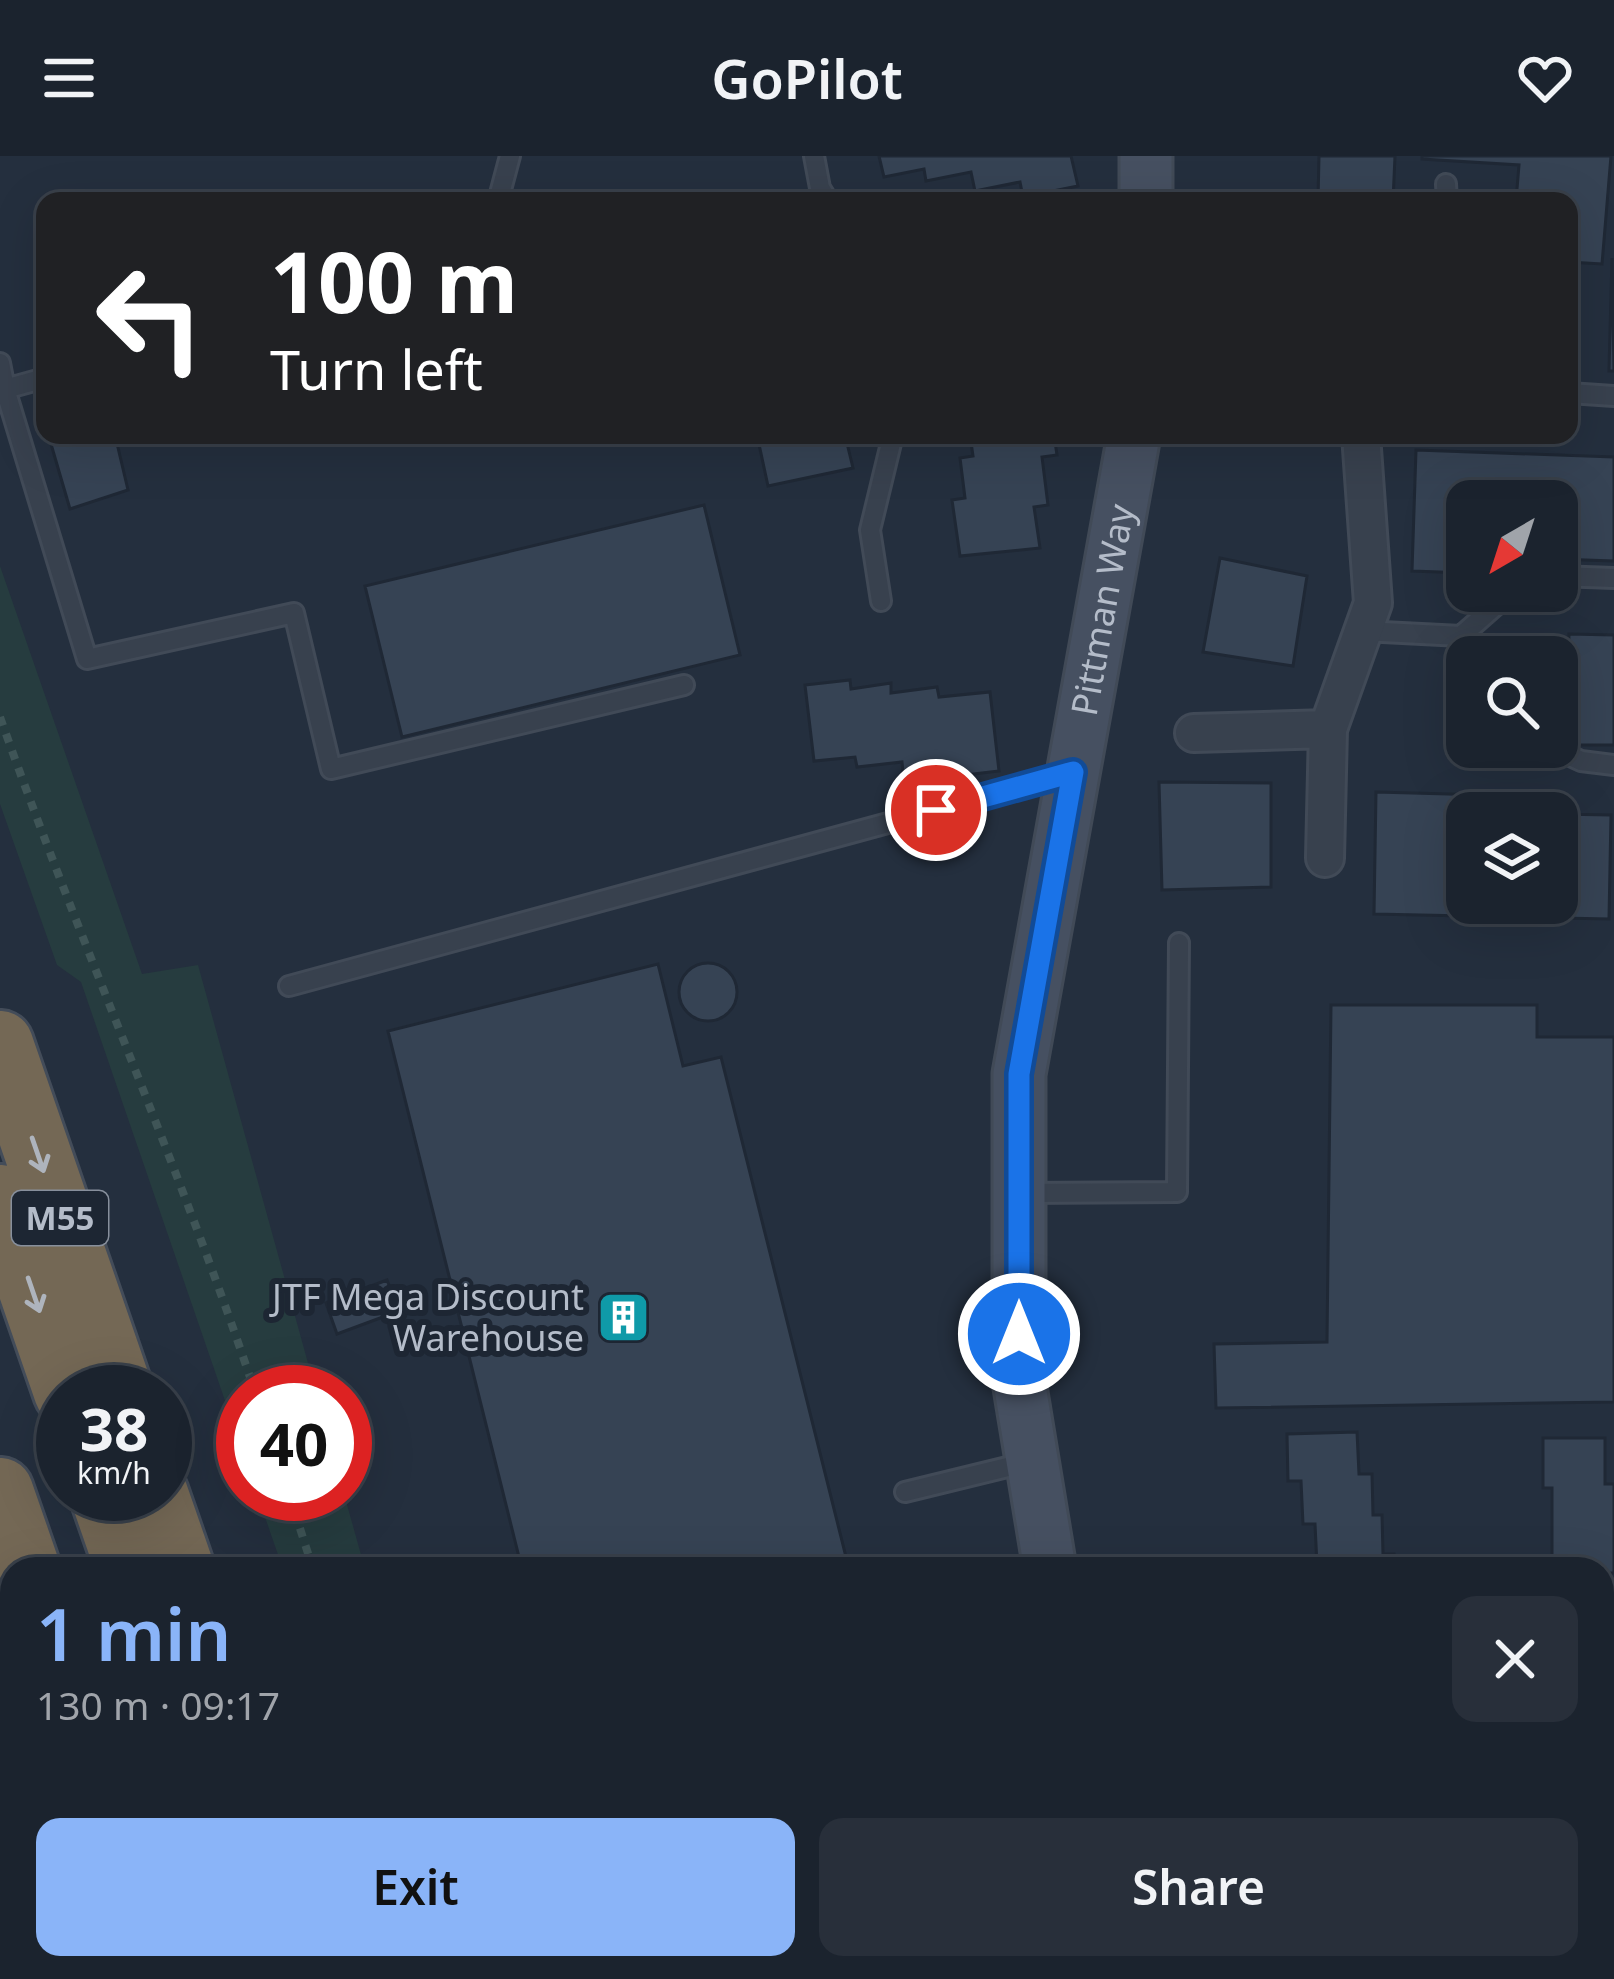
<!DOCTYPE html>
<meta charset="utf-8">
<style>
body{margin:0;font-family:"Noto Sans",sans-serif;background:#282f3a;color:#f1f3f6;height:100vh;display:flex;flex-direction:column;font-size:45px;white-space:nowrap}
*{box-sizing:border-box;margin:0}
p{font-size:39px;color:#a0a4aa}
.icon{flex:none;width:66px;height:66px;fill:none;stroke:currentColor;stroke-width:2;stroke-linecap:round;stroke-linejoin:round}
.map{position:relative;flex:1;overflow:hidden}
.drawer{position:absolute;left:0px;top:1401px;width:1614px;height:423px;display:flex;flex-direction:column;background:#1b232e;border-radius:36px 36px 0 0;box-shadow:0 12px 48px #0002,0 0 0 3px #39404a}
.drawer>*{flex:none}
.banner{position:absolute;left:36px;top:36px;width:1542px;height:252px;border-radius:24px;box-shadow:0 12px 48px #0002,0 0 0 3px #39404a;background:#202124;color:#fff;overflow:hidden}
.needle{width:78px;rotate:219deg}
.controls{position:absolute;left:1446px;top:324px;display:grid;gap:24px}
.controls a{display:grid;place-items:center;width:132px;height:132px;border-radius:24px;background:#1b232e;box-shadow:0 12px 48px #0002,0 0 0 3px #39404a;font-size:60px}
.speed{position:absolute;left:36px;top:1209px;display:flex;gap:24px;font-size:60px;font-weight:700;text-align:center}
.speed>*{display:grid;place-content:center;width:156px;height:156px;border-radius:50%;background:#1b232e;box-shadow:0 12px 48px #0002,0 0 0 3px #39404a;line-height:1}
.speed small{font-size:30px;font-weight:400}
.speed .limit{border:18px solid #d22;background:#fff;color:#111}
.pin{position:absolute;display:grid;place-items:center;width:102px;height:102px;color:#fff;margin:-51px;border:6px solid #fff;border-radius:50%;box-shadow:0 3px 12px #0007}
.me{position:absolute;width:132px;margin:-66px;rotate:0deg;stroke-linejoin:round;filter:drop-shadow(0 0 9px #0008)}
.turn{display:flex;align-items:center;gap:42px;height:252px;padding:0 36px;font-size:54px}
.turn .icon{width:156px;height:156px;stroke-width:2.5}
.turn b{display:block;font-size:84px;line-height:102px}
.round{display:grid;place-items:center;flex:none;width:126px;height:126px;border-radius:24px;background:#282f3a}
.headline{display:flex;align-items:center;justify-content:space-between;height:204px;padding:0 36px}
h1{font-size:72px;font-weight:600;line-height:90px;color:#8ab4f8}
.action{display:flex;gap:24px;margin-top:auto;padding:24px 36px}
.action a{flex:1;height:138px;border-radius:24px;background:#8ab4f8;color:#111;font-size:48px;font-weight:600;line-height:138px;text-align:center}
.action a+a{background:#282f3a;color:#f1f3f6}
header{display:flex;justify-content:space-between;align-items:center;height:156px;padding:0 36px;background:#1b232e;font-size:54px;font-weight:600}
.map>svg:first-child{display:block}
.green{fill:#263c3f}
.building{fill:#364354;stroke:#1f2835;stroke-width:3}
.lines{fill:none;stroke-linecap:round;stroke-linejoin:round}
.lane-casing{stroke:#414a57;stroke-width:24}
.street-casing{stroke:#414a57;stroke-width:42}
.secondary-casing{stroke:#414a57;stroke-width:57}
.highway-casing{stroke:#434c59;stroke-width:72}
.path{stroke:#3f5557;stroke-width:8;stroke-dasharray:9 9;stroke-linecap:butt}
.lane{stroke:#38414e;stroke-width:18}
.street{stroke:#38414e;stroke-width:36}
.secondary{stroke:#465061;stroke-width:51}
.highway{stroke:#746855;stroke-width:66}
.oneway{stroke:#aeb4bd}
.route-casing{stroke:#114b97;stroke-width:30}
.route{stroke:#1a73e8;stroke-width:21}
.labels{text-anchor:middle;stroke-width:12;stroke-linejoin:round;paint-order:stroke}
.shield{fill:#1d2633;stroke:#878f9c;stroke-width:3}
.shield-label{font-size:33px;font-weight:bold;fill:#b4bcc9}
.street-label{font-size:36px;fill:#b4bcc9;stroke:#1d2633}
.poi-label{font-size:36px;fill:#b4bcc9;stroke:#1d2633;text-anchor:end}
</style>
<header><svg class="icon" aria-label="menu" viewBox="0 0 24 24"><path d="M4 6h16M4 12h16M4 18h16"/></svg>GoPilot<svg class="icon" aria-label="heart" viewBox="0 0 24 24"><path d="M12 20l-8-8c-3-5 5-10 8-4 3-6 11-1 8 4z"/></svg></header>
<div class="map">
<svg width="1614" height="1823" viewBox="0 0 1614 1823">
<rect width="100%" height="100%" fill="#242f3e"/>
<path class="green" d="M0 410 142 818 198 809 316 1236H243V1297L81 826 57 809 0 648Z
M257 1338H344L365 1413H283Z
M461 1812H521L524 1823H415L414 1818Z"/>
<path class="building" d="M879 0H1071L1078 30 1023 41 1020 26 975 35 971 16 926 25 924 13 884 21Z
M1319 0H1395L1393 45H1318Z
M1422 0H1611L1602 108 1569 106V45H1516L1519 9 1422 3Z
M1612 102 1614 215H1609Z
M85 279H115L128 334 70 353 51 288Z
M757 279H845L853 312 768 330Z
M970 279H1054L1057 299 1042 301 1048 349 1034 351 1040 392 960 400 952 344 965 342 960 302 973 300Z
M1416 294 1614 301V405L1557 403V345H1467V417L1412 415Z
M704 349 740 499 402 581 365 430Z
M1220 402 1307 420 1293 510 1203 496Z
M1569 478 1614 479V589H1566Z
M850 524 851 533 891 527V537L937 531 939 541 990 536 999 615 948 621 946 611 903 616 902 606 857 611 855 601 814 605 805 529Z
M1159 626 1271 627V731L1162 734Z
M1376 636 1484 639V656L1522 657H1467V747H1557V658L1611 659 1609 763 1374 758Z
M679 836a29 29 0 1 1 58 0a29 29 0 1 1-58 0Z
M658 808 683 910 721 901 849 1413H522L388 875Z
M1331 849H1537V881H1614V1246L1216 1252 1214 1188 1327 1186Z
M387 1124 399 1155 337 1178 326 1147Z
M1357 1276 1359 1318H1372L1373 1359H1382L1383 1398H1394L1395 1413H1329V1408L1317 1409 1315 1368H1303L1301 1325H1288L1287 1278Z
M1543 1282H1605V1328H1614V1417H1606V1455H1602V1413H1541V1405H1552V1332H1543Z
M1602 1463H1614V1556L1611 1511H1602Z"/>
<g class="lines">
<defs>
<path id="lane" d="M814 0 820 32 828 45
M1446 28 1447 45
M498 45 510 0
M0 207 5 233
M45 222 5 233 87 503 294 457 331 613 684 529
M1569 237 1614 240
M1557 420 1614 422
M881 445 870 374 893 279
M1363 475 1461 480 1467 551
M1461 480 1512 435
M1551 591 1581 605 1614 609
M289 830 1068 618
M1024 1037 1177 1036 1179 787
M905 1336 1028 1306"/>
<path id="street" d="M1194 577 1328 573
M1325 702 1328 573 1373 447 1361 279
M1109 1812V1823"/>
<g id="secondary">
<path d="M1146 45V0"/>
<path id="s1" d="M1050 1413 1019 1225V918L1134 279"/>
<path d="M1602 1811 1614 1812"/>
</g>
<path id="highway" d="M0 888 120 1236
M0 1042 67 1236
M0 1335 27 1413
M103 1338 129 1413
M155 1338 181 1413
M151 1812 154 1823
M256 1812 259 1823
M307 1812 310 1823"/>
</defs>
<use href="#lane" class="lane-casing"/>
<use href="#street" class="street-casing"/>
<use href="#secondary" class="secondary-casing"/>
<use href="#highway" class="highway-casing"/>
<path class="path" d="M0 561C80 788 179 1008 255 1236
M289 1338 313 1413
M445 1812 448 1823"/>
<use href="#lane" class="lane"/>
<use href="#street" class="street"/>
<use href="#secondary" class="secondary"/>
<use href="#highway" class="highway"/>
</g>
<defs><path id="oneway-shaft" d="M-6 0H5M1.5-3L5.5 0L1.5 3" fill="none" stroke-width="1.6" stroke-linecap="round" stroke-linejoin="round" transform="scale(3)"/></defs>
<g class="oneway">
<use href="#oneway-shaft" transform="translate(38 999) rotate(71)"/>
<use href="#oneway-shaft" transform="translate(34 1139) rotate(71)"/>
</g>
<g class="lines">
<defs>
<path id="route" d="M936 654 1073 616 1019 918V1178"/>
</defs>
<use href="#route" class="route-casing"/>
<use href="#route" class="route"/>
</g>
<defs>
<symbol id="building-square" viewBox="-11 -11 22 22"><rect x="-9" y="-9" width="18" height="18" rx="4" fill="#0f9aa8" stroke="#1d2633"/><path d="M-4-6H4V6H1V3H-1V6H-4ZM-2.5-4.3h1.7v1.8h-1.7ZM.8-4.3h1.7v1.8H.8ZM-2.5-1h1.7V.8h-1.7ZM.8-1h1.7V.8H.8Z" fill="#fff"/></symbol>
</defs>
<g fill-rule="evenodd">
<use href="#building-square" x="594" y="1132" width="59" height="59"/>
</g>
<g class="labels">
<rect class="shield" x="12" y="1035" width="96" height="54" rx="9"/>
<g class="shield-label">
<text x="60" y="1074">M55</text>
</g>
<g class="street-label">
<text dy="13" stroke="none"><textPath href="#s1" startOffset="969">Pittman Way</textPath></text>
</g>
<g class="poi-label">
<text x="584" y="1154">JTF Mega Discount<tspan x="584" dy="41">Warehouse</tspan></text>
</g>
</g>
</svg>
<div class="controls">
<a><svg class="needle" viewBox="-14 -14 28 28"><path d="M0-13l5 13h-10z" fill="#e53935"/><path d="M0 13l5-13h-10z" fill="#a0a4aa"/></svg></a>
<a><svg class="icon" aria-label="search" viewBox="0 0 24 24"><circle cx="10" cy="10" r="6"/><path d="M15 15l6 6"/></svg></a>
<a><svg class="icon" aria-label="layers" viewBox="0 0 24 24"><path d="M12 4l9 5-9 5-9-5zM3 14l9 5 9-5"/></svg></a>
</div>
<div class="speed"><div>38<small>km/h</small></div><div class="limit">40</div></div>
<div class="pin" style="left:936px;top:654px;background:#d93025"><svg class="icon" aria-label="arrive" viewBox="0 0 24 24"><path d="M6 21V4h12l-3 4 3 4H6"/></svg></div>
<svg class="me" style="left:1019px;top:1178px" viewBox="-20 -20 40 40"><circle r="17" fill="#1a73e8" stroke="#fff" stroke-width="3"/><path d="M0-11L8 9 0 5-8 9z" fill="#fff"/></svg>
<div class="banner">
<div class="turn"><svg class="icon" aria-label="left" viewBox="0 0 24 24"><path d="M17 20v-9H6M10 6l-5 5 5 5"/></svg><div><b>100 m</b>Turn left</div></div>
</div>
<section class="drawer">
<div class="headline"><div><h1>1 min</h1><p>130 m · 09:17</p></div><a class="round"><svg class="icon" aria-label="close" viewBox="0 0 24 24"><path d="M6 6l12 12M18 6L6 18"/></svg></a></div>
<div class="action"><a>Exit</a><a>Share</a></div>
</section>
</div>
